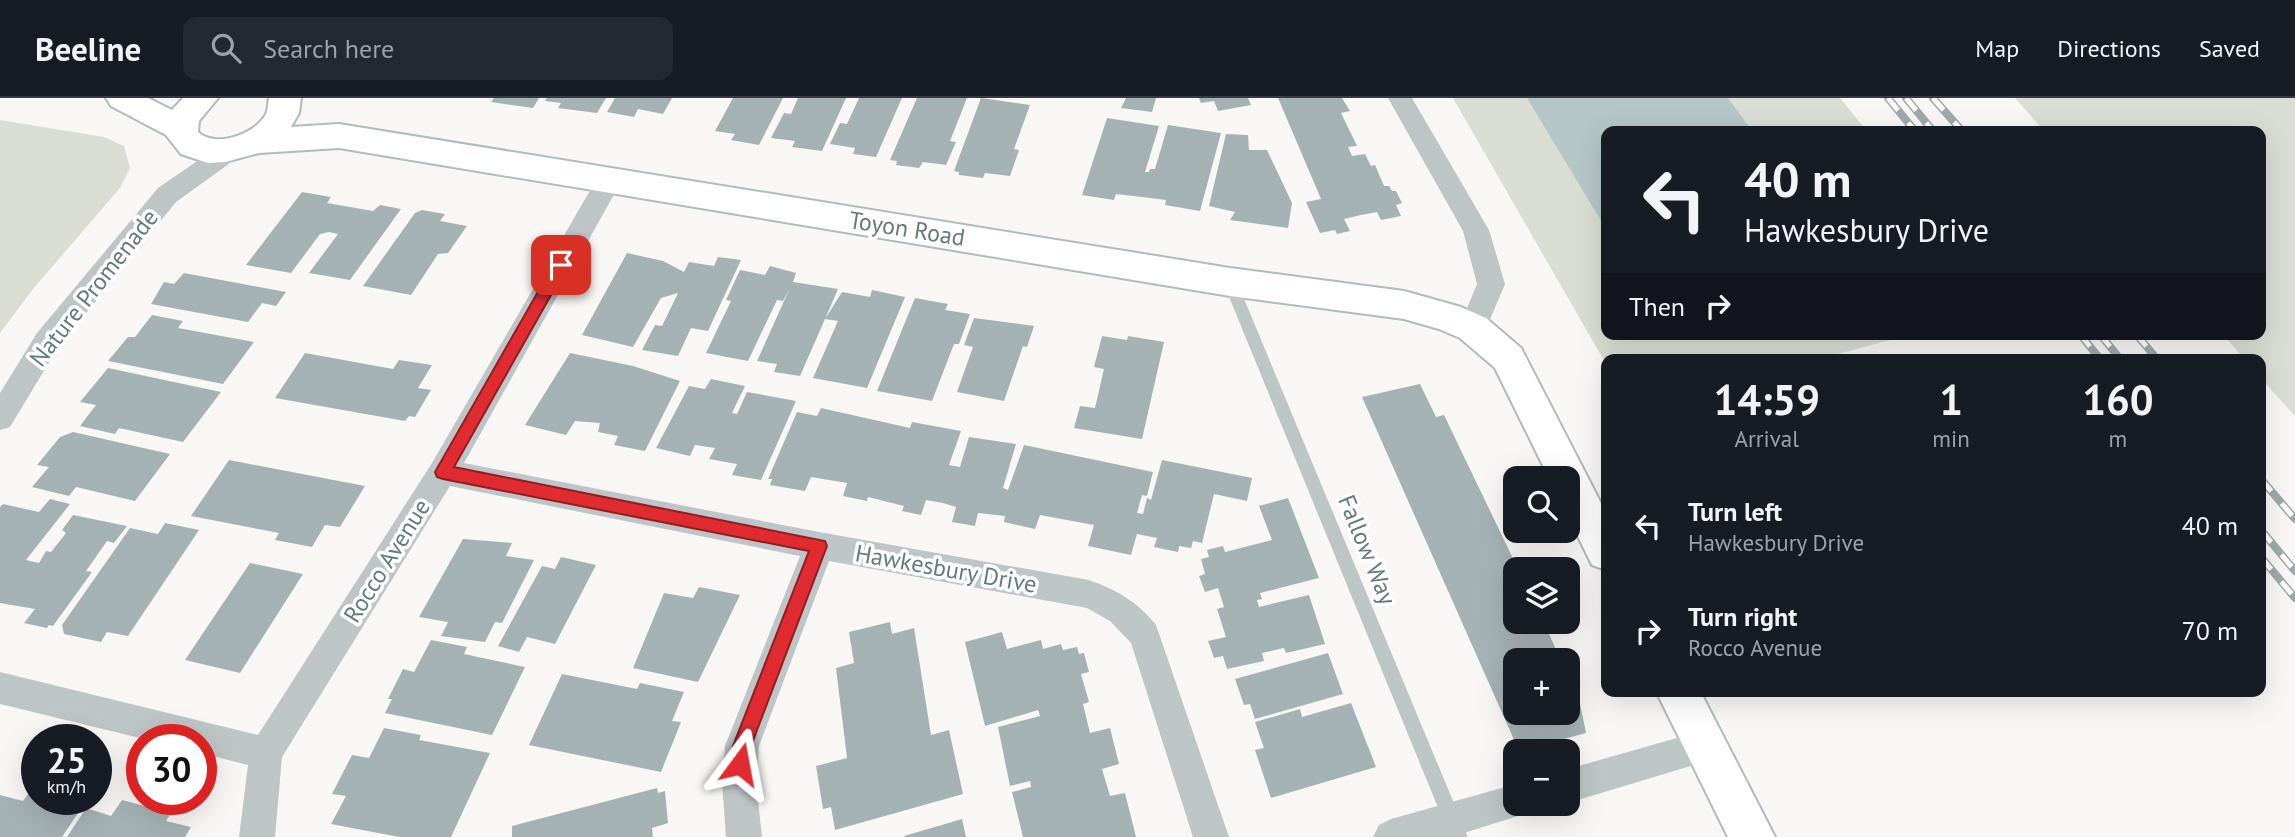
<!DOCTYPE html>
<meta charset="utf-8">
<style>
body{margin:0;font-family:"PT Sans",sans-serif;background:#242831;color:#f1f3f6;height:100vh;display:flex;flex-direction:column;font-size:26px;white-space:nowrap}
*{box-sizing:border-box;margin:0}
p{font-size:23px;color:#9ea1a6}
.icon{flex:none;width:38px;height:38px;fill:none;stroke:currentColor;stroke-width:2;stroke-linecap:round;stroke-linejoin:round}
.map{position:relative;flex:1;overflow:hidden}
.drawer{position:absolute;left:1601px;top:256px;width:665px;height:343px;display:flex;flex-direction:column;background:#171b24;border-radius:14px;box-shadow:0 7px 28px #0002}
.drawer>*{flex:none}
.banner{position:absolute;left:1601px;top:28px;width:665px;height:214px;border-radius:14px;box-shadow:0 7px 28px #0002;background:#171b24;color:#f1f3f6;overflow:hidden}
.fabs{position:absolute;left:1503px;top:368px;display:grid;gap:14px}
.fabs a{display:grid;place-items:center;width:77px;height:77px;border-radius:14px;background:#171b24;box-shadow:0 7px 28px #0002;font-size:35px}
.speed{position:absolute;left:21px;top:626px;display:flex;gap:14px;font-size:35px;font-weight:700;text-align:center}
.speed>*{display:grid;place-content:center;width:91px;height:91px;border-radius:50%;background:#171b24;box-shadow:0 7px 28px #0002;line-height:1}
.speed small{font-size:18px;font-weight:400}
.speed .limit{border:10px solid #d22;background:#fff;color:#111}
.pin{position:absolute;display:grid;place-items:center;width:60px;height:60px;color:#fff;margin:-30px;border-radius:14px;box-shadow:0 4px 10px #0006}
.me{position:absolute;width:77px;margin:-38px;rotate:13deg;stroke-linejoin:round;filter:drop-shadow(0 0 5px #0008)}
.turn{display:flex;align-items:center;gap:24px;height:147px;padding:0 28px;font-size:32px}
.turn .icon{width:91px;height:91px;stroke-width:2.5}
.turn b{display:block;font-size:49px;line-height:60px}
.then{display:flex;align-items:center;height:66px;padding:0 28px;background:#0003;gap:14px;font-size:26px}
.eta{display:flex;justify-content:space-evenly;align-items:center;height:119px;text-align:center}
.eta b{font-size:42px;font-weight:700;line-height:49px}
ul{padding:0;list-style:none}
li{display:flex;align-items:center;gap:21px;height:105px;padding:0 28px}
li div{flex:1}
li b{display:block;font-size:26px}
li em{font-style:normal}
header{display:flex;align-items:center;gap:42px;box-sizing:border-box;height:98px;padding:0 35px;background:#171b24;border-bottom:2px solid #363941}
header strong{font-size:33px}
nav{display:flex;gap:38px;margin-inline-start:auto;font-size:24px}
.search{width:490px;height:63px;background:#242831;display:flex;align-items:center;gap:18px;box-sizing:border-box;padding:0 24px;border-radius:14px;color:#9ea1a6;font-size:26px}
.map>svg:first-child{display:block}
.green{fill:#d9ddd4}
.water{fill:#b5c6c6}
.building{fill:#a5b2b4}
.lines{fill:none;stroke-linecap:round;stroke-linejoin:round}
.secondary-casing{stroke:#b1babc;stroke-width:4}
.lane{fill:#bec5c7;fill-rule:evenodd}
.street{fill:#bec5c7;fill-rule:evenodd}
.secondary{fill:#fff;fill-rule:evenodd}
.rail-casing{stroke:#9ea9ac;stroke-width:8}
.rail{stroke:#fff;stroke-width:5;stroke-dasharray:16;stroke-linecap:butt}
.route{fill:#e02c31;stroke:#921d20;stroke-width:2}
.labels{text-anchor:middle;stroke-width:7;stroke-linejoin:round;paint-order:stroke}
.street-label{font-size:24px;fill:#637a80;stroke:#fff}
</style>
<header>
<strong>Beeline</strong>
<div class="search"><svg class="icon" aria-label="search" viewBox="0 0 24 24"><circle cx="10" cy="10" r="6"/><path d="M15 15l6 6"/></svg>Search here</div>
<nav><a>Map</a><a>Directions</a><a>Saved</a></nav>
</header>
<div class="map">
<svg width="2295" height="739" viewBox="0 0 2295 739">
<rect width="100%" height="100%" fill="#f8f7f5"/>
<path class="green" d="M1453 0H1840L1867 33H1606V236H1913L1819 261H1606V266Z
M2015 0H2295V318L2261 280V261H2244L2223 236H2261V33H2044Z
M0 22 104 39 124 48 130 70 120 90 33 191 0 235Z"/>
<path class="water" d="M1527 0H1728L1752 33H1606V131Z"/>
<path class="building" d="M494 0H539L533 10 491 4Z
M547 0H606L597 15 558 10 561 5 545 3Z
M615 0H672L663 16 638 11 634 19 607 14Z
M733 0H783L759 47 731 42 735 36 715 33Z
M798 0H846L822 53 792 49 795 43 771 40 784 15 791 16Z
M859 0H902L876 59 853 56 855 50 830 46 840 25 847 26Z
M917 0H967L950 43 956 44 946 67 923 64 919 70 896 67 897 63 890 62Z
M981 0 1030 7 1014 51 1019 52 1010 78 985 75 983 80 959 77V74L954 73Z
M1126 0H1156L1152 14 1121 10Z
M1199 0H1248L1251 7 1218 13 1214 3 1201 5Z
M1278 0H1342L1350 13 1341 15 1357 48 1348 49 1352 58 1365 56 1371 68 1375 67 1384 88H1389L1392 93H1396L1402 105 1396 107 1401 118 1381 122 1377 114 1361 117 1344 121 1350 133 1337 136 1335 132 1320 135 1306 104 1321 101Z
M1107 20 1159 28 1145 74H1149L1150 71H1155L1168 27 1221 35 1200 113 1165 107 1166 102 1142 99 1116 96 1114 102 1082 97Z
M1226 36 1248 37 1249 52H1267L1292 105 1288 130 1230 122 1235 114 1209 108Z
M302 94 331 99 327 105 373 113 380 107 401 111 350 182 309 175 338 136 329 134 320 136 291 175 246 167Z
M422 112 445 116 440 123 467 128 448 155 438 156 411 197 363 188 415 115Z
M627 155 663 163 684 174 689 164 714 168 718 159 741 162 708 233 691 230 678 258 642 252 655 227 662 228 678 195 661 200 633 249 582 237Z
M770 168 796 175 793 184 838 191 825 221 842 194 870 199 872 192 905 199 867 290 813 280 838 223 825 221 800 278 774 274 777 266 757 263 789 192 783 203 777 202 748 263 706 255 731 203 726 202 740 172 765 177Z
M184 175 286 194 276 208 262 205 248 224 151 206 164 184 174 186Z
M915 200 948 206 945 212 970 216 959 246H954L932 303 877 293Z
M152 217 183 223 178 230 254 244 223 286 108 263 128 239H135Z
M974 220 1034 228 1027 249 1023 248 1004 303 957 294 973 249 964 247Z
M1102 238 1127 242 1128 238 1164 244 1142 341 1074 330 1080 308 1095 310 1104 271 1094 269Z
M305 255 393 271 399 262 432 267 418 290 431 292 415 319 409 318 405 323 275 300Z
M570 255 633 268 680 283 645 353 614 347 618 338 598 334 600 325 575 323 566 337 525 327Z
M108 270 221 294 183 344 119 330 115 336 80 328 96 307 80 304Z
M711 281 745 288 732 315 737 316 747 294 796 303 761 382 732 377 737 366 709 361 715 350 695 347 690 358 656 350 689 288 705 291Z
M1420 286 1436 319 1444 317 1518 471H1516V523H1543L1561 562H1516V614H1568V576L1578 596 1586 635 1519 653 1362 299Z
M821 310 910 330 912 324 961 333 949 367 960 369 969 339 1016 346 1003 390 1008 392 1024 347 1153 374 1147 398 1142 397 1137 415 1143 416 1147 400 1151 402 1162 362 1252 380 1247 403 1214 396 1202 445 1193 443 1191 450 1179 448 1178 454 1154 449 1157 440 1137 436 1131 457 1088 448 1094 427 1040 417 1035 431 1004 424 1005 418 978 415 975 428 952 424 956 409 943 405 926 402 921 417 902 413 904 408 868 399 867 403 843 398 847 385 811 379 805 393 770 387 772 381H768L797 314 817 318Z
M73 334 170 356 135 403 76 389 69 398 32 389 49 369 37 367 60 339Z
M229 362 365 388 340 429 325 427 312 449 275 442 279 435 191 418Z
M1288 400 1319 480 1260 495 1262 501 1257 502 1259 509 1309 497 1325 546 1286 555 1284 550 1262 555 1264 563 1227 571 1223 558 1214 560 1208 543 1226 539 1217 511 1224 509 1218 490 1205 494 1199 478 1205 476 1201 461 1209 459 1207 452 1223 448 1225 454 1272 442 1259 408Z
M50 401 70 406 26 462 39 465 46 453 51 454 66 435 62 432 73 417 127 428 114 445 107 443 86 473 92 474 53 528 49 527 47 530 24 525 35 511 0 505V409L3 406 39 414Z
M165 425 199 432 128 538 107 534 101 544 64 536 62 527 130 430 158 436Z
M463 441 512 445 506 458 534 462 502 525 495 524 485 544 441 538 448 524 419 519Z
M561 459 596 467 555 546 527 539 519 554 498 548 542 468 555 471Z
M250 465 303 476 240 575 185 562Z
M699 489 740 497 698 584 633 570 664 495 693 500Z
M890 524 892 536 914 530 931 637 949 632 963 696 835 732 831 709 823 711 816 668 847 660 836 570 854 565 849 534Z
M1002 534 1007 551 1041 542 1043 551 1061 546 1063 552 1077 549 1079 556 1084 555 1089 574 1081 576 1089 604 1083 606 1090 635 1110 630 1119 666 1102 671 1110 698 1125 695 1136 739H1023L1012 694 1031 689 1030 683 1010 688 998 629 1040 618 1038 612 985 628 965 544Z
M431 542 467 549 464 556 525 569 492 637 385 615 392 601H388L403 571 414 574Z
M1328 555 1343 596 1255 621 1250 606 1244 607 1235 581Z
M562 576 637 591 640 585 684 594 672 623 681 624 661 674 529 647Z
M1351 605 1376 669 1271 700 1255 652 1264 650 1255 624 1300 611 1302 619Z
M384 630 421 637 419 642 490 655 451 739H399L331 726 346 698 332 696 352 657 369 660Z
M37 684V702H87L62 739H0V697L23 703Z
M657 690 658 695 665 693 668 725 652 730 653 739H512V728Z
M122 702 171 715 166 723 191 729 185 739H67L86 710 111 718Z
M962 721 966 739H905L904 738Z"/>
<g class="lines">
<defs>
<path id="secondary" d="M106 0H148L172 12 183 0H218L199 23 198 34C215 50 255 37 266 16 268 11 268 5 269 0H301L299 15 291 29 339 26 1230 170 1404 193 1461 209 1486 220 1521 250 1606 415V472L1592 467 1568 418V380H1549L1495 270 1460 240 1439 231 1404 221 1230 198 339 50 259 55 225 64 208 65 181 56 166 37 111 8Z
M1656 593H1700L1775 739H1728Z"/>
</defs>
<use href="#secondary" class="secondary-casing"/>
<path class="lane" d="M1230 178 1237 184 1468 739H1450L1223 184Z"/>
<path class="street" d="M1388 0H1412L1489 132 1505 186 1483 238 1473 241 1463 238 1459 230 1477 186 1463 133Z
M231 43 240 46 244 52 240 58 176 104 57 251 10 329 0 332V295L37 235 158 90 222 46Z
M608 75 617 77 621 84 464 365 819 434 1089 482C1117 492 1138 504 1156 527L1229 739H1193L1131 545 1110 523 1087 510 829 463 759 648 756 684 762 739H726L722 684 725 648 800 458 450 388 282 659 275 739H239L248 667 201 655V642H148L0 606V574L258 637 432 365 599 77Z
M1705 632 1717 636 1722 648 1717 660 1568 705V671Z
M1516 686V705H1532L1528 715 1451 739H1373L1379 727 1391 721Z"/>
<use href="#secondary" class="secondary"/>
<defs>
<path id="rail" d="M1888 0 1915 33
M1906 0 1933 33
M1933 0 1962 33
M2080 236 2100 261
M2100 236 2120 261
M2136 236 2157 261
M2261 381 2295 421
M2261 432 2295 473
M2261 459 2295 500"/>
</defs>
<use href="#rail" class="rail-casing"/>
<use href="#rail" class="rail"/>
</g>
<path class="route" d="M561 162 568 167 454 369 825 443 827 448 751 648 747 673 740 675 734 673 731 666 733 648 809 453 443 381 437 379 435 374 555 164Z"/>
<g class="labels">
<g class="street-label">
<text transform="translate(907 131) rotate(9)" y="8">Toyon Road</text>
<text transform="translate(94 190) rotate(-52)" y="8">Nature Promenade</text>
<text transform="translate(1367 452) rotate(68)" y="8">Fallow Way</text>
<text transform="translate(387 463) rotate(-58)" y="8">Rocco Avenue</text>
<text transform="translate(946 471) rotate(10)" y="8">Hawkesbury Drive</text>
</g>
</g>
</svg>
<div class="fabs">
<a><svg class="icon" aria-label="search" viewBox="0 0 24 24"><circle cx="10" cy="10" r="6"/><path d="M15 15l6 6"/></svg></a>
<a><svg class="icon" aria-label="layers" viewBox="0 0 24 24"><path d="M12 4l9 5-9 5-9-5zM3 14l9 5 9-5"/></svg></a>
<a>+</a>
<a>−</a>
</div>
<div class="speed"><div>25<small>km/h</small></div><div class="limit">30</div></div>
<div class="pin" style="left:561px;top:167px;background:#d93025"><svg class="icon" aria-label="arrive" viewBox="0 0 24 24"><path d="M6 21V4h12l-3 4 3 4H6"/></svg></div>
<svg class="me" style="left:740px;top:666px" viewBox="-20 -20 40 40"><path d="M0-17L14 15 0 8-14 15z" fill="#e02c31" stroke="#fff" stroke-width="4"/></svg>
<div class="banner">
<div class="turn"><svg class="icon" aria-label="left" viewBox="0 0 24 24"><path d="M17 20v-9H6M10 6l-5 5 5 5"/></svg><div><b>40 m</b>Hawkesbury Drive</div></div>
<div class="then">Then<svg class="icon" aria-label="right" viewBox="0 0 24 24"><path d="M7 20v-9h11M14 6l5 5-5 5"/></svg></div>
</div>
<section class="drawer">
<div class="eta">
<div><b>14:59</b><p>Arrival</p></div>
<div><b>1</b><p>min</p></div>
<div><b>160</b><p>m</p></div>
</div>
<ul>
<li><svg class="icon" aria-label="left" viewBox="0 0 24 24"><path d="M17 20v-9H6M10 6l-5 5 5 5"/></svg><div><b>Turn left</b><p>Hawkesbury Drive</p></div><em>40 m</em></li>
<li><svg class="icon" aria-label="right" viewBox="0 0 24 24"><path d="M7 20v-9h11M14 6l5 5-5 5"/></svg><div><b>Turn right</b><p>Rocco Avenue</p></div><em>70 m</em></li>
</ul>
</section>
</div>
